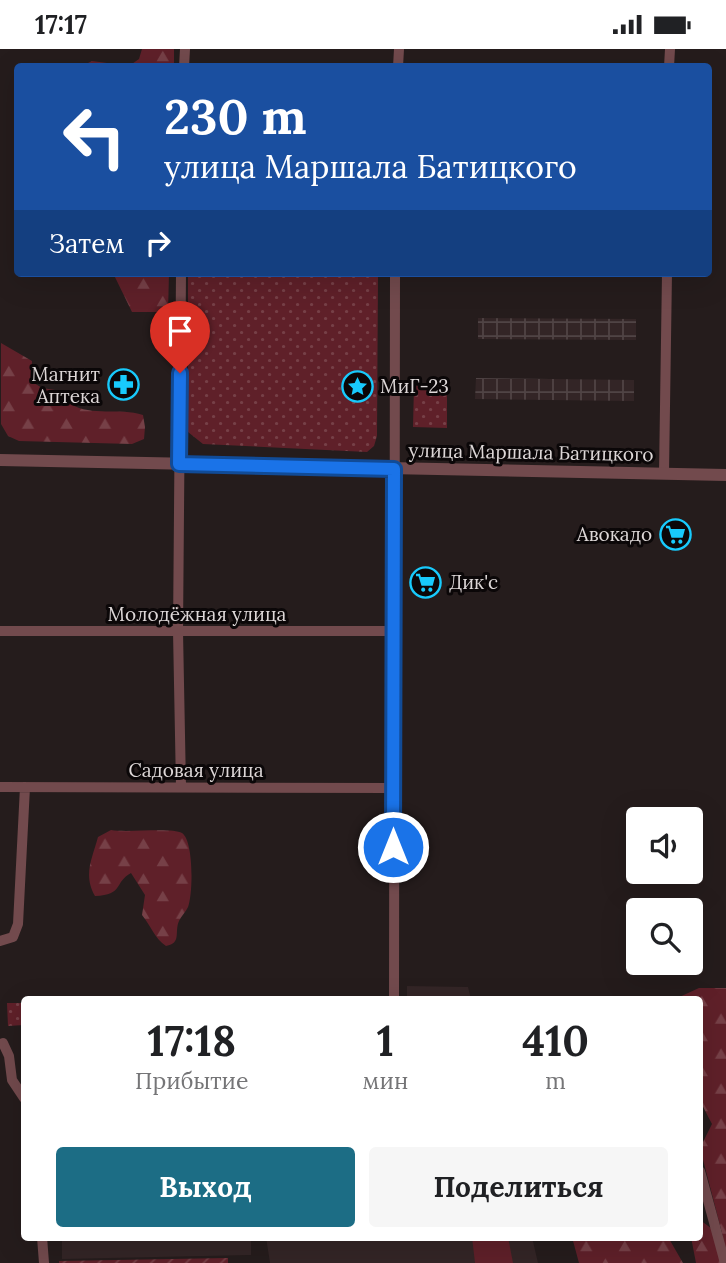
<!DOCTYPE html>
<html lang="ru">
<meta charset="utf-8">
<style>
body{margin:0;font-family:Lora,serif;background:#f6f6f6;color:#202124;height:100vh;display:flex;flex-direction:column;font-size:26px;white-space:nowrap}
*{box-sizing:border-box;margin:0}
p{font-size:23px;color:#757577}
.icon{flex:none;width:38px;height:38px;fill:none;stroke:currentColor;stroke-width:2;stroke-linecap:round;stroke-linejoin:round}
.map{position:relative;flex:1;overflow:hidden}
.drawer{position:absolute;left:21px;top:947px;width:682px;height:245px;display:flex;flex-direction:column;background:#fff;border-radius:7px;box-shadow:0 7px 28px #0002}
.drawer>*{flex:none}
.hud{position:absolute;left:14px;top:14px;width:698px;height:214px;border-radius:7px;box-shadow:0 7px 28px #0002;background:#1a4fa0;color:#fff;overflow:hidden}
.fabs{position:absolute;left:626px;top:758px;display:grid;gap:14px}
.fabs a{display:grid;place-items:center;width:77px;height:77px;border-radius:7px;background:#fff;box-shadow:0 7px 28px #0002;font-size:35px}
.pin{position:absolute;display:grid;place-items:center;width:60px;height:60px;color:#fff;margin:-72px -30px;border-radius:50% 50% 50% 0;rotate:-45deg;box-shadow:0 0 7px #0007}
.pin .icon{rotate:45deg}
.me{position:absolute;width:77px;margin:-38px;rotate:0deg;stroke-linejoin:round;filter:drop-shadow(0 0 5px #0008)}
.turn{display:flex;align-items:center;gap:24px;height:147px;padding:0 35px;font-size:32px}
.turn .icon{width:91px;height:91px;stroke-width:2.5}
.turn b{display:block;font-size:49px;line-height:60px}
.then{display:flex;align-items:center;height:66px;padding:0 35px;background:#0003;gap:14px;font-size:26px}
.eta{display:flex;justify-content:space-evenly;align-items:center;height:119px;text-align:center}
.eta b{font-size:42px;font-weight:700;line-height:49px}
.button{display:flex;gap:14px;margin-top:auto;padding:14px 35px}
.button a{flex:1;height:80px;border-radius:7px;background:#1c6d85;color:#fff;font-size:28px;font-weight:700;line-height:80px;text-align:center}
.button a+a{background:#f6f6f6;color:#202124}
.status{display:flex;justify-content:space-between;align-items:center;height:49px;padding:0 35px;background:#fff;direction:ltr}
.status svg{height:19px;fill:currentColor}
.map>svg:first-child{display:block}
.built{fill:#332526}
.industrial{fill:url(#industrial-grid)}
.forest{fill:url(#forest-firs)}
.park{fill:url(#park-dots)}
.garden{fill:url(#garden-furrows)}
.pitch{fill:#5f2029}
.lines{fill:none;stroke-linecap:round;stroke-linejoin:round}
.minor{stroke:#724a4d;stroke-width:10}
.tertiary{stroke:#724a4d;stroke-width:12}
.route-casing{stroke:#114b97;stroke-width:18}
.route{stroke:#1a73e8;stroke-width:12}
.labels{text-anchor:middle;stroke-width:6;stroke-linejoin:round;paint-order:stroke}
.poi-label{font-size:19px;fill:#ddd7d7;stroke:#0b0708;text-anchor:end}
.street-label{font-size:19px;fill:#ddd7d7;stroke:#0b0708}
</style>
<div class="status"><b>17:17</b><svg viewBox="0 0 49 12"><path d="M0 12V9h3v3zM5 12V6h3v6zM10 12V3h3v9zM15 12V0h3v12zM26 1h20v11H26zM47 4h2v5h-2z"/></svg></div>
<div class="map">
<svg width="726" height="1214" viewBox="0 0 726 1214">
<defs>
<pattern id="industrial-grid" width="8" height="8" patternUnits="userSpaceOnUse" patternTransform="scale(1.75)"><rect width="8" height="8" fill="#332526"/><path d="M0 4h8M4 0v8" fill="none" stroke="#504445"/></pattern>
<pattern id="forest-firs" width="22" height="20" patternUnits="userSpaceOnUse" patternTransform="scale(1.75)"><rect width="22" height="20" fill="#5f2029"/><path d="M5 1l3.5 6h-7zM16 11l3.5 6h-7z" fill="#764047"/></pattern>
<pattern id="park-dots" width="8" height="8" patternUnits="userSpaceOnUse" patternTransform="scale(1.75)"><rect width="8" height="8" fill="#5f2029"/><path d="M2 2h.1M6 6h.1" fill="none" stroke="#764047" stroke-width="1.8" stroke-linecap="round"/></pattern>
<pattern id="garden-furrows" width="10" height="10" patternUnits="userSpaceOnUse" patternTransform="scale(1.75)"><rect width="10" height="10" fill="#5f2029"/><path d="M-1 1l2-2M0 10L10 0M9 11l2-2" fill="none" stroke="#764047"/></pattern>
</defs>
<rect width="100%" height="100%" fill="#251c1c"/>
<path class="built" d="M407 937 468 938 471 950H407Z
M62 1188H251V1206L62 1210Z
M266 1188H532L538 1214H270Z"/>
<path class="industrial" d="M478 269 636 270V291L478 290Z
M476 329 634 331V352L475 350Z"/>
<path class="forest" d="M142 0H174V17H82L92 12 129 17 139 10Z
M113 224H169L168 263H132Z
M1 294 32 312 31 332 42 339 68 343 71 355C92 368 119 358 143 366L145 378 144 390 132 395 19 392 8 387 1 375Z
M111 781C128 784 171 778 182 784 194 792 193 846 188 858 186 863 181 867 179 872 174 883 182 894 166 897 155 890 151 877 142 866L145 846 131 824C114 833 124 846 95 847 83 826 92 810 98 788Z
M699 939H726V1214H696L691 1188H700V1171L723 1188 700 1099 712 1075 700 1052V950H675Z
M572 1188H668L683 1214H579Z"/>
<path class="park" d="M188 224H378L377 387 374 397 367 403 203 395 188 383Z
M414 337H447V379L413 378Z
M7 954H24V976L8 977Z"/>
<path class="garden" d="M228 1209V1214H59V1212Z"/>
<path class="pitch" d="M472 1188H508L513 1214H475Z"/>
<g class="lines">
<path class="minor" d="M184 18 185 0
M398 18 399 0
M669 18 670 0
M181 224 178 582 181 738
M664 424 667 224
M0 582H393
M0 738 393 739
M0 892 13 888 18 875 25 738
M394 950 395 224
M3 994 9 1007 12 1031 24 1049
M700 1122 725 1214
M42 1188 44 1214"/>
<path class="tertiary" d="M0 411 726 426"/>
</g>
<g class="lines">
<defs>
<path id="route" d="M180 324 179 415 394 420 393 798"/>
</defs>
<use href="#route" class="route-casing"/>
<use href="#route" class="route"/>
</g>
<defs>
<symbol id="pharmacy-ring" viewBox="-11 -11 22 22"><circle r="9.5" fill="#0b0708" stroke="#18cafc" stroke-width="1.5"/><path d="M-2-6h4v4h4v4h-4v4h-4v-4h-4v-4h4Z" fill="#18cafc"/></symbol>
<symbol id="sight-ring" viewBox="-11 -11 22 22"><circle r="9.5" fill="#0b0708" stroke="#18cafc" stroke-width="1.5"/><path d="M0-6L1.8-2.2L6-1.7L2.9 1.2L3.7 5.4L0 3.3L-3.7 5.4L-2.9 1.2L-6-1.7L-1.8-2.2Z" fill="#18cafc"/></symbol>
<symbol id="supermarket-ring" viewBox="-11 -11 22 22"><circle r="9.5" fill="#0b0708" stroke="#18cafc" stroke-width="1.5"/><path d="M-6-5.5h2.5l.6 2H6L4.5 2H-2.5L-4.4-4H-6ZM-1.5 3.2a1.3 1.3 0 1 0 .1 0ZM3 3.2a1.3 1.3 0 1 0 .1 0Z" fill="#18cafc"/></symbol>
</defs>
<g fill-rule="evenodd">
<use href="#pharmacy-ring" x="106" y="318" width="35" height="35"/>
<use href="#sight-ring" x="340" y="320" width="35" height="35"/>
<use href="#supermarket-ring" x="658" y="468" width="35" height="35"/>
<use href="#supermarket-ring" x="408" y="516" width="35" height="35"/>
</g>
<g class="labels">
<g class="poi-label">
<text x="100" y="332">Магнит<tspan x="100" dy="22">Аптека</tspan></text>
<text x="380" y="344" text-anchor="start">МиГ-23</text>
<text x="652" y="492">Авокадо</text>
<text x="449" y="540" text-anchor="start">Дик'с</text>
</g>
<g class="street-label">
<text transform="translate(531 403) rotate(1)" y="7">улица Маршала Батицкого</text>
<text x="197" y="572">Молодёжная улица</text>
<text x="196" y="728">Садовая улица</text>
</g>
</g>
</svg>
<div class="fabs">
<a><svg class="icon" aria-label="sound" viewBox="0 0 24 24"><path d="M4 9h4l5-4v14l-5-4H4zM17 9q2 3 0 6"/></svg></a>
<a><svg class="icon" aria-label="search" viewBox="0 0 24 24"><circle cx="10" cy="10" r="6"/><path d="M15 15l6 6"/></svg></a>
</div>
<div class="pin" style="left:180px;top:324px;background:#d93025"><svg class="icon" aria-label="arrive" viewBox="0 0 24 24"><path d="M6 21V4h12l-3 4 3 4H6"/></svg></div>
<svg class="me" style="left:393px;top:798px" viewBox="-20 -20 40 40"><circle r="17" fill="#1a73e8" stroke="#fff" stroke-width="3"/><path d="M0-11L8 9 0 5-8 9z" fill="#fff"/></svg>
<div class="hud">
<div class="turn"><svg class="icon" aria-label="left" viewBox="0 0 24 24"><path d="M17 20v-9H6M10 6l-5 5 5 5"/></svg><div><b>230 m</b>улица Маршала Батицкого</div></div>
<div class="then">Затем<svg class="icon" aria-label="right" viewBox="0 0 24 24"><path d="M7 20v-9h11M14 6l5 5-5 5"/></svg></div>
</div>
<section class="drawer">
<div class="eta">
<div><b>17:18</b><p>Прибытие</p></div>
<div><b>1</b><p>мин</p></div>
<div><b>410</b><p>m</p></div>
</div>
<div class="button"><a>Выход</a><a>Поделиться</a></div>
</section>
</div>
